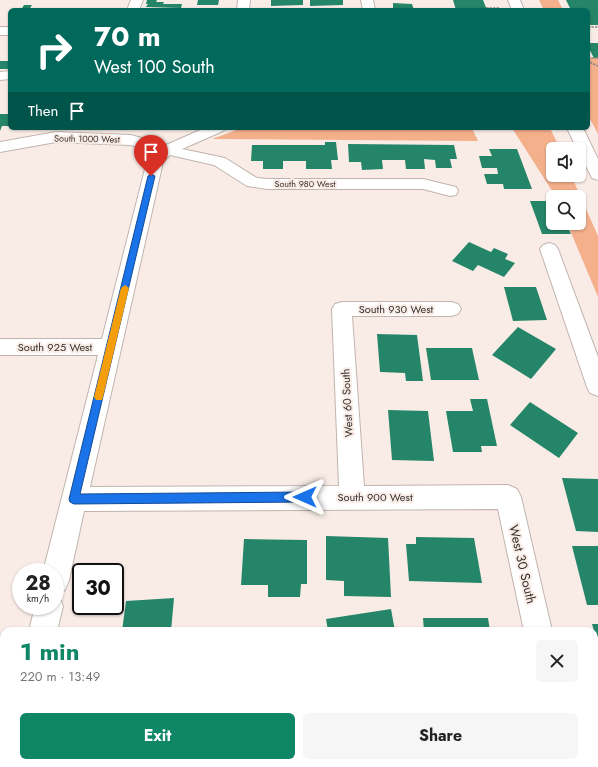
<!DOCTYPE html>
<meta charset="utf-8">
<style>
body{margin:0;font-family:Jost,sans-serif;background:#f6f6f6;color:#222;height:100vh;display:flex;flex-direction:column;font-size:15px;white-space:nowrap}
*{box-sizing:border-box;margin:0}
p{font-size:13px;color:#767676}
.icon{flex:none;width:22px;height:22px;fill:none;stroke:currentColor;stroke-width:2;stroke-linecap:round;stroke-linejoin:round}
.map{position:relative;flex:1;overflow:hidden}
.sheet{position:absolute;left:0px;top:627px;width:598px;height:140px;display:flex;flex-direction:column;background:#fff;border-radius:12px 12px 0 0;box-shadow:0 1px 3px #0004}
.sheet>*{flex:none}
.top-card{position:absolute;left:8px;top:8px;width:582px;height:122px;border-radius:6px;box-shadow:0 1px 3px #0004;background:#00695c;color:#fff;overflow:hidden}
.fabs{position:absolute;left:546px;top:142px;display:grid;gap:8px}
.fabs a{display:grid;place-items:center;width:40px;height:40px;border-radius:6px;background:#fff;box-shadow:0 1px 3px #0004;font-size:20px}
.speed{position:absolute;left:12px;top:563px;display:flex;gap:8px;font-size:20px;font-weight:700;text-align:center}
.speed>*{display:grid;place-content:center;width:52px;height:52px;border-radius:50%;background:#fff;box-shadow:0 1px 3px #0004;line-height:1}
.speed small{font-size:10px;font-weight:400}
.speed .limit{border:2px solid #111;border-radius:6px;background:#fff;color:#111}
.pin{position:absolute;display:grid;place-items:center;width:34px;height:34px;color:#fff;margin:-41px -17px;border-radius:50% 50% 50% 0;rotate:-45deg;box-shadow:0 0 4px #0007}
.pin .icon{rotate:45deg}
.me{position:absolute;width:44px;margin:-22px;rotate:270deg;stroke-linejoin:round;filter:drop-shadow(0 0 3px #0008)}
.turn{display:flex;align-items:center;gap:14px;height:84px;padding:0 20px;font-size:18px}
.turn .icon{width:52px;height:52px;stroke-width:2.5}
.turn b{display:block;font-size:28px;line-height:34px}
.then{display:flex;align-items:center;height:38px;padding:0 20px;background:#0003;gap:8px;font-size:15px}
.round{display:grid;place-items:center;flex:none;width:42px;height:42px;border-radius:6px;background:#f6f6f6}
.summary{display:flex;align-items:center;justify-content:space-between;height:68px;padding:0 20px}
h1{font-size:24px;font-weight:700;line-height:30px;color:#0f8767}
.cta{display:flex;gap:8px;margin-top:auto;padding:8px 20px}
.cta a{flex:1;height:46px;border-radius:6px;background:#0f8767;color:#fff;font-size:16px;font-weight:700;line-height:46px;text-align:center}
.cta a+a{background:#f6f6f6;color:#222}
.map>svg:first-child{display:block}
.green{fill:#f4af8b}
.building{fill:#258568}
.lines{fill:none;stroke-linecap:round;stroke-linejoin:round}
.minor-casing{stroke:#c1b4ae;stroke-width:2}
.major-casing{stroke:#c1b4ae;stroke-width:2}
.path{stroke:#928985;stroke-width:1.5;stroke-dasharray:2.5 1;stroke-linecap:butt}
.minor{fill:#fff;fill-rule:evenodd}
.major{fill:#fff;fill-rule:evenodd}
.route{fill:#1a73e8;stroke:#114b97}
.slow{fill:#f59e0b}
.labels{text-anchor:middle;stroke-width:4;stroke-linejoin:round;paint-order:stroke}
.far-street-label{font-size:9px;fill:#36312e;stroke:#f9ece6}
.street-label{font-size:11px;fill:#36312e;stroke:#f9ece6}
.near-street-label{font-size:13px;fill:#36312e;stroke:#f9ece6}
</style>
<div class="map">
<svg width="598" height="767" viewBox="0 0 598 767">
<rect width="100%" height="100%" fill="#f9ece6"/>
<path class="green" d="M539 0H558L563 10H544Z
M588 58H598V134L588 115Z
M242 128H472L478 141 212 139Z
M512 128H550L560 149H553V175H571L598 236V297L567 223H579V197H556Z"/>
<path class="building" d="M147 0H157L156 2H164L163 4H182L181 8 146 7 148 4H146Z
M198 0H219L218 5H197Z
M271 0H303V5L271 6Z
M310 0H343V5L310 6Z
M453 0H483L487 10H456Z
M566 0H598V25H588V10H571Z
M393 3 412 4 414 10H397V9L393 8Z
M24 5H32L29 10H21Z
M588 43H598V58H594L588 47Z
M0 61H10V69H0Z
M0 114H10V126H2L0 131Z
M325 142H336L338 160H331L332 169H306V161H283V169H263V161H251L252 145H325Z
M348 144 454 145 457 159H450L452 168H436L435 160 424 159 425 169H406L405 160H382L383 169 362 170 361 162H349Z
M489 149H517L532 189H504L503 184H487L484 174H498L497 168H482L479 156H492Z
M530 201H553V223H566L571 234H542Z
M469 242 491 252 494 248 508 254 505 259 515 263 504 277 478 265 473 271 452 261Z
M504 287H536L547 320 513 321Z
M518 327 556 349 531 379 492 355Z
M377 334 417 335 423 381H406L405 373 380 372Z
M426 348H472L479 380H431Z
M470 399H487L497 446H481L482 452H453L446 411H473Z
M530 402 578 433 559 458 510 425Z
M388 410 428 411 434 461 392 460Z
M562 478 598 479V532L576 531Z
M326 536 388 538 391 597 344 596V581L326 580Z
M416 537 474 538 482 583 409 581 406 544H416Z
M244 539 307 540V584H301L300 597H268V585H241Z
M572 546H598V605H587Z
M174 598 171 631H122L126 601Z
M391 609 395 631H328L326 619Z
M423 618H488L490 631H424Z
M592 624H598V645Z"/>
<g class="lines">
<defs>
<path id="minor" d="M131 0H143L139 10H127Z
M238 0H250L249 10H237Z
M361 0H373L375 10H363Z
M0 27H10V35H0Z
M10 71V79L0 80V72Z
M205 128H226L223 131 182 149 225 158 257 178 267 179H423L456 187 458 191 456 195 450 196 423 189H267L247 186 214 165 170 155 163 162 90 487 339 486 332 309 335 304 342 302H451L458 304 461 309 458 314 451 316H352L364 486 508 485 517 489 521 497 552 631H524L498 509 84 511 69 580 65 590 55 594V572H43L98 355H0V339H102L147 161 156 151 130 145 56 142 0 152V142L56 132 131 135 166 145Z
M549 243 555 245 558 249 598 357V396L590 393 587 387 540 249 543 245Z
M55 594 59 596 63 606 57 631H29L35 606H55Z
M4 750V763H28L27 767H0V753Z
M346 763H384L383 767H345Z
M552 763H584L585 767H553Z"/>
<path id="major" d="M508 0H520L524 10H512Z
M567 128H583L598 159V180L592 178 579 152V149H577Z"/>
</defs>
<use href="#minor" class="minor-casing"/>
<use href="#major" class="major-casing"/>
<path class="path" d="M486 8H500
M588 27H598
M588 58H598
M588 59 591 63 598 66"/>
<use href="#minor" class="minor"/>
<use href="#major" class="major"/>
</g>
<path class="route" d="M151 174 155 176 80 494 305 492 308 494 310 497 308 500 305 502 74 504 70 502 69 499 148 176Z"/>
<path class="slow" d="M125 285 129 288 103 397 102 400H96L94 397 121 288Z"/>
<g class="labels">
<g class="far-street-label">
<text transform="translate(87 139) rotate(1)" y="3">South 1000 West</text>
<text x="305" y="187">South 980 West</text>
</g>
<g class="street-label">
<text x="396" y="313">South 930 West</text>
<text x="55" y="351">South 925 West</text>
<text transform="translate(347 403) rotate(-93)" y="4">West 60 South</text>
<text x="375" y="501">South 900 West</text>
</g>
<g class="near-street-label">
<text transform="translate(523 564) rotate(77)" y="5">West 30 South</text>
</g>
</g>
</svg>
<div class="fabs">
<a><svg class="icon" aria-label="sound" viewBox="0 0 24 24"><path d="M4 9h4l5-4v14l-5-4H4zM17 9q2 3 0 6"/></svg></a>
<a><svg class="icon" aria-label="search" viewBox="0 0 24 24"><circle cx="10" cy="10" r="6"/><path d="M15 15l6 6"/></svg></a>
</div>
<div class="speed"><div>28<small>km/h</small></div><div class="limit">30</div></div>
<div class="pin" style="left:151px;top:176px;background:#d93025"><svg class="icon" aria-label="arrive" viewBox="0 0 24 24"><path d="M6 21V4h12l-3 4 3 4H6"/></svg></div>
<svg class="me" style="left:305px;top:497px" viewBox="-20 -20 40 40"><path d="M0-17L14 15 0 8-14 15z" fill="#1a73e8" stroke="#fff" stroke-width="4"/></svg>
<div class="top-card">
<div class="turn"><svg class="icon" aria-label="right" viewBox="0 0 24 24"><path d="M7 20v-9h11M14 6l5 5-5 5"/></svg><div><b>70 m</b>West 100 South</div></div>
<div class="then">Then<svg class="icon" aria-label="arrive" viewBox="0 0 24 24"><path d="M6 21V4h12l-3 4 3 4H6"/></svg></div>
</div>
<section class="sheet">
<div class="summary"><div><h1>1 min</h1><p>220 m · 13:49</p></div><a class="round"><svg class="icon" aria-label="close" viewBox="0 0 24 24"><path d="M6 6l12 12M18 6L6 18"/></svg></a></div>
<div class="cta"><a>Exit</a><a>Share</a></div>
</section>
</div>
